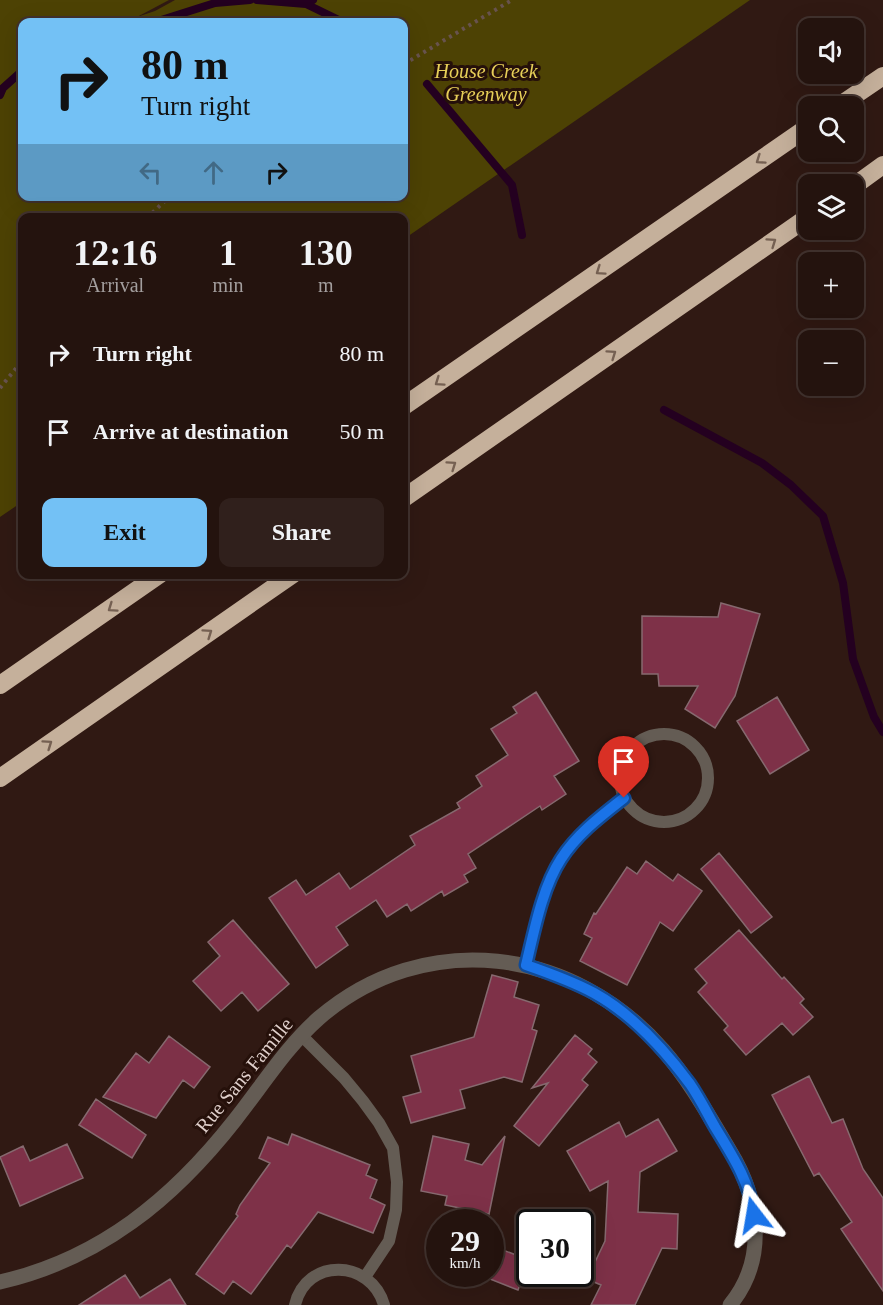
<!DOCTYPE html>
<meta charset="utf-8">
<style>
body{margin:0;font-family:Georgia,serif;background:#30201c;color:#f1f3f6;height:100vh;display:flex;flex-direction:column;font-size:22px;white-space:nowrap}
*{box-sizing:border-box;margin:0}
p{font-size:20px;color:#a39e9e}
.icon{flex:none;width:33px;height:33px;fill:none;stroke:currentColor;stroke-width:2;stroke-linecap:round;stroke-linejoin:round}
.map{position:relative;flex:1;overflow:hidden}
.drawer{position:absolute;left:18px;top:213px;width:390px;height:366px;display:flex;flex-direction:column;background:#24130e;border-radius:12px;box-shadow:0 6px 24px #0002,0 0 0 2px #41322e}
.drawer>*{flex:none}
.top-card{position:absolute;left:18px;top:18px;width:390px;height:183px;border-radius:12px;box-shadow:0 6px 24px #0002,0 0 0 2px #41322e;background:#73c1f5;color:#111;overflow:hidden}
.fabs{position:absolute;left:798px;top:18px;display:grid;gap:12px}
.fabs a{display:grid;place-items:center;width:66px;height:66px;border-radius:12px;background:#24130e;box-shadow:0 6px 24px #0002,0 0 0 2px #41322e;font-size:30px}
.speed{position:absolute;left:426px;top:1209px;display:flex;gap:12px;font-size:30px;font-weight:700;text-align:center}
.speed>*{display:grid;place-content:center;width:78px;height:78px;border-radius:50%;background:#24130e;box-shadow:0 6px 24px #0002,0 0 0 2px #41322e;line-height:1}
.speed small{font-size:15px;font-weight:400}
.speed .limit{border:3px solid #111;border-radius:9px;background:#fff;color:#111}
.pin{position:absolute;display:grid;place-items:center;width:51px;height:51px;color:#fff;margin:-62px -26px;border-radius:50% 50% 50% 0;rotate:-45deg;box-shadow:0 0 6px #0007}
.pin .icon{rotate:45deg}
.me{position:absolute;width:66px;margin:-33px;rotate:346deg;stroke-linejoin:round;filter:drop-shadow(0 0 4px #0008)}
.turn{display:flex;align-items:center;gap:21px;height:126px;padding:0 24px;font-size:27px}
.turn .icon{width:78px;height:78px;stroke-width:2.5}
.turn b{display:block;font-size:42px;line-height:51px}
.lanes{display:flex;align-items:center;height:57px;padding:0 24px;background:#0003;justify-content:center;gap:30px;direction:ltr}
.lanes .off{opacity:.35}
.eta{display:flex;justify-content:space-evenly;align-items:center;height:102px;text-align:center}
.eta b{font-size:36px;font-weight:700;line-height:42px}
.cta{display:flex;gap:12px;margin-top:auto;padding:12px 24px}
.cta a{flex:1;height:69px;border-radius:12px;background:#73c1f5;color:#111;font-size:24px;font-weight:700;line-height:69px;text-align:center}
.cta a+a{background:#30201c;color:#f1f3f6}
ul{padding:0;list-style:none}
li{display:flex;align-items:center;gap:18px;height:78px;padding:0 24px}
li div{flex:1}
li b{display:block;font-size:22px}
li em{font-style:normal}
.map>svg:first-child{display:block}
.green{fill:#4d4204;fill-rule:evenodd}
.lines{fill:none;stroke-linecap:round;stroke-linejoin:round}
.stream{stroke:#240020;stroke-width:8}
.building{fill:#7e3148;stroke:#86696f;stroke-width:1.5}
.path{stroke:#68534e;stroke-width:4;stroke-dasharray:3 4.5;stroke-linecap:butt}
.service{stroke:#645c54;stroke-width:12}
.minor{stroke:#645c54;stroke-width:15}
.motorway{stroke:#c5b09b;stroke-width:18}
.oneway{stroke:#756052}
.route-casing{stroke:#114b97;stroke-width:15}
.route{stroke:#1a73e8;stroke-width:10}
.labels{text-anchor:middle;stroke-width:6;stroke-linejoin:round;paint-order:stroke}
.park-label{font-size:20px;font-style:italic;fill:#e7cf58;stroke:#25100a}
.street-label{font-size:20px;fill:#dfcfcb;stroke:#25100a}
</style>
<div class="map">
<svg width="883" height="1305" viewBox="0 0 883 1305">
<rect width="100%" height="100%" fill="#301913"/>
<path class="green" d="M0 0H169L137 17 155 11 175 0H750L404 239V218H22V502L0 517ZM22 22H404V196H22Z"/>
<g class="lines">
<path class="stream" d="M257 0 306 4 313 0
M306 4 343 22
M155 22 215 3 250 0
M427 84 512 185 522 235
M0 95 3 88 22 71
M664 410 762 463 791 485 823 516 843 583 853 659 874 717 883 732"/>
</g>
<path class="building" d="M721 603 760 614 735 696 715 728 685 709 698 686H659L658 674H642V616L718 617Z
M536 692 579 761 554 776 566 794 542 810 540 806 468 854 476 868 464 875 468 882 444 896 442 891 411 911 407 904 387 917 376 900 336 927 348 945 316 968 269 898 296 880 306 895 339 873 350 889 415 845 410 836 460 808 457 803 482 786 476 776 508 755 491 729 517 713 513 707Z
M777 697 809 750 770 774 737 721Z
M719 853 772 917 751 933 701 869Z
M646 861 673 881 678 874 702 891 673 931 660 922 627 985 580 961 592 938 584 934 594 913 596 914 627 867 637 874Z
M233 920 289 984 258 1011 242 992 221 1011 193 981 220 956 208 942Z
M739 930 782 979 784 977 804 999 800 1003 813 1017 793 1035 782 1023 746 1055 724 1030 728 1026 698 992 707 983 695 969Z
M492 975 518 982 514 997 539 1005 532 1029 537 1031 522 1082 504 1077 460 1090 465 1108 411 1123 403 1097 421 1092 411 1056 474 1037Z
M575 1035 592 1049 588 1054 597 1062 582 1080 588 1085 539 1146 514 1126 548 1083 532 1088Z
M169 1036 210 1067 194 1088 183 1080 156 1118 103 1097 136 1053 149 1063Z
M809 1076 832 1123 843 1119 863 1169 883 1198V1291L841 1229 852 1222 819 1173 814 1176 772 1095Z
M96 1099 146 1135 132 1158 79 1125Z
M658 1119 677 1151 640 1172 638 1212 678 1214 677 1249 662 1248 635 1305H591L601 1285 587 1279 605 1241 608 1181 590 1191 567 1151 619 1122 626 1137Z
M292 1134 370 1165 366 1175 377 1180 370 1198 385 1205 373 1233 318 1212 291 1248 287 1245 251 1294 233 1281 224 1294 196 1274 238 1216 236 1214 240 1205 270 1163 259 1158 268 1137 288 1145Z
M433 1136 469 1144 465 1160 482 1165 505 1136 489 1214 445 1205 447 1196 421 1191Z
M67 1144 83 1178 20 1206 0 1157 23 1146 30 1161Z
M490 1245 529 1260 518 1290 490 1279Z
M125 1275 140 1298 170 1279 186 1305H79Z"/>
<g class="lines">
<path class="path" d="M404 64 512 0
M147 218 170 196
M0 388 22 361"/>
<path class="service" d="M620 778a44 44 0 1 1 88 0a44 44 0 1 1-88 0Z
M526 965C534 933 543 887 561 859 577 834 601 816 624 798
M301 1035 344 1078 363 1101 379 1123 393 1148 397 1182 396 1210 389 1241 365 1277
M295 1305C306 1257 371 1259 384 1305"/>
<path class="minor" d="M0 1282C100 1259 173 1199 235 1120 262 1086 286 1047 319 1018 425 927 574 947 663 1050 690 1081 709 1116 730 1151 759 1198 768 1259 730 1305"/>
<path class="motorway" d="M839 106 883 76
M854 186 883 165
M404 406 808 127
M404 498 808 217
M0 685 160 574
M0 778 293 574"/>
</g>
<defs><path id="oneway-chevron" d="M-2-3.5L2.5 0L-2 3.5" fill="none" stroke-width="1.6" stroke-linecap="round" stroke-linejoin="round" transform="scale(1.5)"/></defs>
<g class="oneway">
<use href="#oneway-chevron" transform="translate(760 160) rotate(145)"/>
<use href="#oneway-chevron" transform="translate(772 242) rotate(-35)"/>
<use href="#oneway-chevron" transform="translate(600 271) rotate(145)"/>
<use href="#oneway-chevron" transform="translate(612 354) rotate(-35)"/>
<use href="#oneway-chevron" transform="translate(439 382) rotate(145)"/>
<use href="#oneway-chevron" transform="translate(452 465) rotate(-35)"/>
<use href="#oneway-chevron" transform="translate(112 608) rotate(145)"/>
<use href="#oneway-chevron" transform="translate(208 633) rotate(-35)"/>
<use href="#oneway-chevron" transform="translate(48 744) rotate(-35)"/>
</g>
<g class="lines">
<defs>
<path id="route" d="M624 798C601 816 577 834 561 859 542 888 534 932 526 965 549 973 572 981 594 993 632 1014 664 1049 690 1084 699 1097 707 1113 715 1127 732 1155 750 1182 754 1215"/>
</defs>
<use href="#route" class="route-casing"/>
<use href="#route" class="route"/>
</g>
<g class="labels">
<g class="park-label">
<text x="486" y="78">House Creek<tspan x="486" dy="23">Greenway</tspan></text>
</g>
<g class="street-label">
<text transform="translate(244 1075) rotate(-51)" y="7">Rue Sans Famille</text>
</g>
</g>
</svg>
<div class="fabs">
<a><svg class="icon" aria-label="sound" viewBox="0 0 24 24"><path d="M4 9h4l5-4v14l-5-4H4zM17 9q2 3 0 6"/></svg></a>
<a><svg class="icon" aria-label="search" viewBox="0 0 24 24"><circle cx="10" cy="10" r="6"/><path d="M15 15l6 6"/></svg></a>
<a><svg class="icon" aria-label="layers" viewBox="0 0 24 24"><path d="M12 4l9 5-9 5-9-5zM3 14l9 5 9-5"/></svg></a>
<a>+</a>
<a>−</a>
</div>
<div class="speed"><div>29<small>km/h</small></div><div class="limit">30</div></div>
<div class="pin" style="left:624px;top:798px;background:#d93025"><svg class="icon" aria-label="arrive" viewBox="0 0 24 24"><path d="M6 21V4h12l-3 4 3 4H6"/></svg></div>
<svg class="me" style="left:754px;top:1215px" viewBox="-20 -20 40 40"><path d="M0-17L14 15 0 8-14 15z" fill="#1a73e8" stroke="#fff" stroke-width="4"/></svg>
<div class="top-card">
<div class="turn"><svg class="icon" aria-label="right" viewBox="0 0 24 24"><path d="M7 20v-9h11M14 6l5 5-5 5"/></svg><div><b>80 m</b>Turn right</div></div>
<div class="lanes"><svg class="icon off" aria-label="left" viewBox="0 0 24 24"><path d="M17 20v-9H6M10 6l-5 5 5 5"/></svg><svg class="icon off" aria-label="ahead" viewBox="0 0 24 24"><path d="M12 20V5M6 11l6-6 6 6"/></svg><svg class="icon" aria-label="right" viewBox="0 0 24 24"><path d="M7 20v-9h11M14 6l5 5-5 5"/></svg></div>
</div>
<section class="drawer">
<div class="eta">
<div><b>12:16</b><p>Arrival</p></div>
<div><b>1</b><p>min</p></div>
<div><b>130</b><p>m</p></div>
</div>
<ul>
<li><svg class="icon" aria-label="right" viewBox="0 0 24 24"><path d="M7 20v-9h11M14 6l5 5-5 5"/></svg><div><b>Turn right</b></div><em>80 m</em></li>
<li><svg class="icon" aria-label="arrive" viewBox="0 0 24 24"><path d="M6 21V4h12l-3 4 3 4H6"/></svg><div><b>Arrive at destination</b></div><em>50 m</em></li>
</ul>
<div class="cta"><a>Exit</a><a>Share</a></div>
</section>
</div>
